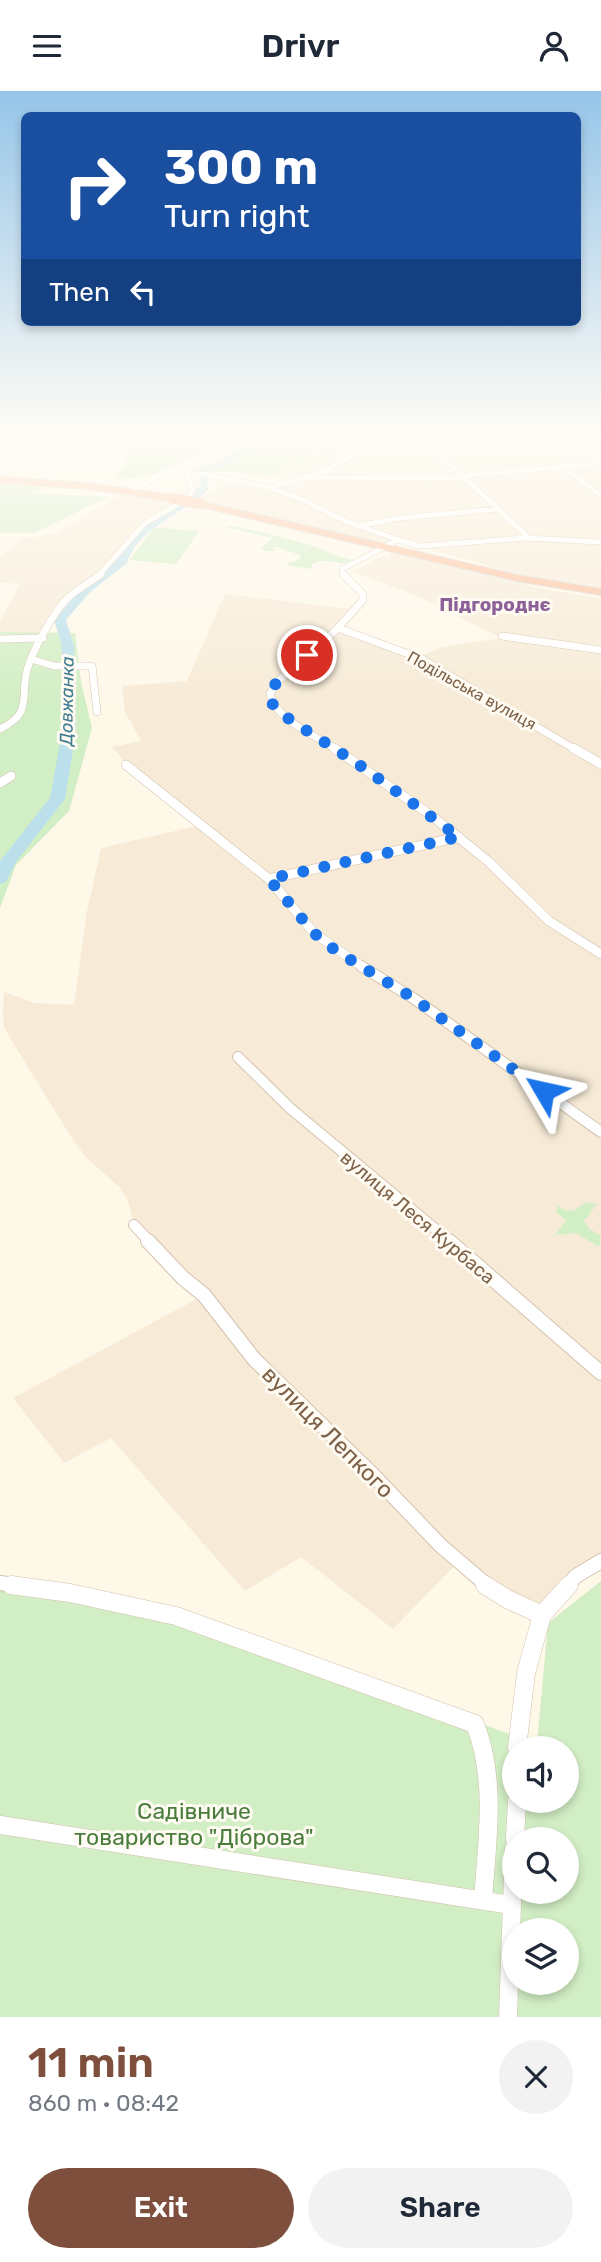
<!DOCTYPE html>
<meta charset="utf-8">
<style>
body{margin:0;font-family:Rubik,sans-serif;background:#f2f2f3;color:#1f2937;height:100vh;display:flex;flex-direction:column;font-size:26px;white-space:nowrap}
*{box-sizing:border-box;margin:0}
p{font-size:23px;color:#747a83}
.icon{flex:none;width:38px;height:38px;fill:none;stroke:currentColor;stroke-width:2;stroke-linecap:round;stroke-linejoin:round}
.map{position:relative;height:1926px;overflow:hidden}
.drawer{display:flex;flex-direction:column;background:#fff;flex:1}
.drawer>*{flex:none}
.guide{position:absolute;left:21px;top:21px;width:560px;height:214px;border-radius:10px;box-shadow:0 4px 10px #0003;background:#1a4fa0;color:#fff;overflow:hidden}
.buttons{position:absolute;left:502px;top:1645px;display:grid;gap:14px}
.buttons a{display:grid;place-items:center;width:77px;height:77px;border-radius:50%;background:#fff;box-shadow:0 4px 10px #0003;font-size:35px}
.pin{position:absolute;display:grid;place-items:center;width:60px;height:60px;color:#fff;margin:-30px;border:4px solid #fff;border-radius:50%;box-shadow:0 2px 7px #0007}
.me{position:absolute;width:77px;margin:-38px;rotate:306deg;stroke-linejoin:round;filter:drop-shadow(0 0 5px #0008)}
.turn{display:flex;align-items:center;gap:24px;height:147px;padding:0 28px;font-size:32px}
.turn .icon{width:91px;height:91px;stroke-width:2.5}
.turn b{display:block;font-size:49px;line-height:60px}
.then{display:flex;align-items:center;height:66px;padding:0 28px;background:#0003;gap:14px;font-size:26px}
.round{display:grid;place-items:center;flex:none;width:74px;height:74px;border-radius:37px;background:#f2f2f3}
.overview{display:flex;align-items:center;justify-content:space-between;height:119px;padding:0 28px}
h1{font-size:42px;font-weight:600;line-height:52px;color:#7e4f3d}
.button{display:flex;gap:14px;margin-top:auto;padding:14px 28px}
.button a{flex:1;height:80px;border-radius:42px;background:#7e4f3d;color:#fff;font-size:28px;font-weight:600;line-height:80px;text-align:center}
.button a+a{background:#f2f2f3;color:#1f2937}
header{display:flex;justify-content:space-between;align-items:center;height:91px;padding:0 28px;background:#fff;font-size:32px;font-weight:600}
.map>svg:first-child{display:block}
.residential{fill:#f7ebd7}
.green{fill:#d2eec5;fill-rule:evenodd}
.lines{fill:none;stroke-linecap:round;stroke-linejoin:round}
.river{fill:#bbdfeb;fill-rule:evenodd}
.street-far5-casing{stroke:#d3c1ad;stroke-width:6}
.street-far4-casing{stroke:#d3c1ad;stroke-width:8}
.street-far3-casing{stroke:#d3c1ad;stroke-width:10}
.street-far2-casing{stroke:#d3c1ad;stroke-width:12}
.street-far1-casing{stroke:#d3c1ad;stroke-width:16}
.street-casing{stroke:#d3c1ad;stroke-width:19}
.highway-casing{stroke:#ddd6d0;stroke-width:2}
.street-far5{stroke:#fff;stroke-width:5}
.street-far4{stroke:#fff;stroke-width:7}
.street-far3{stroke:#fff;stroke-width:9}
.street-far2{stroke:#fff;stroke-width:10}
.street-far1{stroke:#fff;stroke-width:14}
.street{stroke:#fff;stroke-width:18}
.highway{fill:#fdbf9b;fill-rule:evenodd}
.highway-bridge-casing{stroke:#ddd6d0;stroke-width:11;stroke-linecap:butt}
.highway-bridge{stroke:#fdbf9b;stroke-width:10}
.route{stroke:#1a73e8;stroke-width:12;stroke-dasharray:0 21.6}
.labels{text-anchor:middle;stroke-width:6;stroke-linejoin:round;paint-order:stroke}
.far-street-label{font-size:16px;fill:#7d6149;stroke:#fffbf2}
.far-water-label{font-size:18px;font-style:italic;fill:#407c91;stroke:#fffbf2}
.far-quarter-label{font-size:19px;font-weight:bold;fill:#8c6198;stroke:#fffbf2}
.street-label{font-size:19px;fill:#7d6149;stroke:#fffbf2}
.near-street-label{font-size:23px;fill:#7d6149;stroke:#fffbf2}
.near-park-label{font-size:23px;fill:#497d3d;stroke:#fffbf2}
</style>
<header><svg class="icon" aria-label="menu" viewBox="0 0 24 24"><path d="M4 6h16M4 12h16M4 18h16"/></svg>Drivr<svg class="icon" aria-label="person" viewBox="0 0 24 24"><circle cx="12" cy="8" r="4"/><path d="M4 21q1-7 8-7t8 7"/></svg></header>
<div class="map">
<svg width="601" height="1926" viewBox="0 0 601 1926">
<rect width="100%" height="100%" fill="#fef8e9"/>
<path class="residential" d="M331 345H597L598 352 601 354V497L529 486 398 449 385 453 197 409 226 393 269 397 292 389 257 384 286 372Z
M128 400 183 410 148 429 112 469 76 499 44 543 0 541V530L20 493 0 491V467L21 448 55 443Z
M392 462 554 500 601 507V1470L542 1524 458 1471 393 1538 301 1466 245 1500 111 1347 64 1372 13 1307 204 1204 134 1134 128 1110 120 1097 86 1066 73 1049 13 952 4 936 3 921 4 901 35 912 74 914 86 825 101 757 201 734 127 673 112 656 141 650 125 621 122 595 187 590 225 503 351 518 335 537 418 566 442 556 501 547 422 507 351 480 373 472 370 470 380 466H389Z"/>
<path class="green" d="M150 345H228C199 364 150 395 114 385L123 377 129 357 146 351Z
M247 345H259L257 351 262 345 333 346 330 350 322 349 310 361 328 360 317 358 318 354 323 350 338 354 333 355 336 359 330 361 336 363 335 365 322 360 311 363 310 369 300 371 317 375 291 373 290 370 283 376 290 378 274 381 279 386 266 385 261 381 257 384 229 380 194 381 195 376 214 378 222 373 218 370 235 362 227 359 254 358 255 355 239 352Z
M0 392 36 394 41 398 37 401H14L108 406 34 442H0Z
M234 435C258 440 280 446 303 452 321 456 335 467 353 469 340 477 326 465 312 473V478L285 474 300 468V464L276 456 272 457 276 460H264L261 457 273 447 225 436Z
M154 437H161L199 440 176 473 129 469Z
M0 541 75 542 81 591 92 637 69 720 16 774 0 817Z
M586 1111 597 1113 584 1130 590 1138 601 1145 599 1156 576 1142 555 1144 566 1130 556 1120 558 1115 566 1120 575 1119Z
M0 1489 180 1523 537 1653 548 1532 601 1490V1926H0ZM514 1657H567V1710H514ZM514 1748H567V1801H514ZM514 1839H567V1892H514Z"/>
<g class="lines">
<path class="river" d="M248 345H257L252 361 233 368 230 373 206 381 209 398C184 423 138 436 127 472L89 502 66 529 74 555 76 642 65 708 16 771 6 791 0 793V770L50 707 62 642V555L54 529 81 498 117 469 142 436 201 395 198 378 223 369 226 364 245 357Z"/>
<defs>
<path id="street-far5" d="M420 345 529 447
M558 345 593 347
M562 375 601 404
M169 380 203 383 268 396 303 409 343 429 398 449 342 478 344 484
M185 381 193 398 187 408
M463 385 601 372
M304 386 465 387
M270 396C305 387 349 377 370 345
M131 401 163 382 245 345
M357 435 400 427 499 418
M398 449 420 455 526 447 601 451
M99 484 145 432 180 412"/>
<path id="street-far4" d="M338 537 422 568 576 659
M502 545 601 559
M0 548 43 547
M31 568 54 575H92L97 621
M0 638C33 622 20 608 27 579 33 559 47 534 59 517 70 501 87 494 101 483
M337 659C315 644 277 630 270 603L276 592 335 540 363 509V503L343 483"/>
<path id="street-far3" d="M334 657 432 725 489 771 549 830 601 863
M573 657 601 673
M126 674 269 788 314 842 364 877
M0 692 11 685
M269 788 459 746"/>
<path id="street-far2" d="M361 875 413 907 601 1041
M238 966 291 1018 451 1151
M134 1134 150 1151"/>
<path id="street-far1" d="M148 1150 183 1187 204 1204 254 1268 374 1385 441 1455 488 1495
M449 1150 601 1282
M0 1492 23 1495
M567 1495 576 1485 601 1470"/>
<path id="street" d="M11 1494 70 1502 176 1525 475 1633C497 1689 487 1751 483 1809
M485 1494 507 1508 542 1524
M517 1657 526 1582 542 1524 569 1494
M0 1734 511 1814
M515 1748 517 1710
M508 1926 514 1757"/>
<path id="highway" d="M0 386 88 392 172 404 177 407 172 410 88 398 0 392Z
M200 410 517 484 601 498V504L517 490 196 415V411Z"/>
</defs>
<use href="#street-far5" class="street-far5-casing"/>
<use href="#street-far4" class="street-far4-casing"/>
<use href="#street-far3" class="street-far3-casing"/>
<use href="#street-far2" class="street-far2-casing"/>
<use href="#street-far1" class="street-far1-casing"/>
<use href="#street" class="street-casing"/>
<use href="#highway" class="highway-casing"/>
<use href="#street-far5" class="street-far5"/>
<use href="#street-far4" class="street-far4"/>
<use href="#street-far3" class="street-far3"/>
<use href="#street-far2" class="street-far2"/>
<use href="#street-far1" class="street-far1"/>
<use href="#street" class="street"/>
<use href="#highway" class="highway"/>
<defs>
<path id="highway-bridge" d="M172 407 200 413"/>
</defs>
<use href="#highway-bridge" class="highway-bridge-casing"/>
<use href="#highway-bridge" class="highway-bridge"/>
</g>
<linearGradient id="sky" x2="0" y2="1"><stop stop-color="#96c5e9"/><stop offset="0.56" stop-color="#fffcf5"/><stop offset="1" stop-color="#fffcf5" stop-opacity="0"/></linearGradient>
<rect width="601" height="614" fill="url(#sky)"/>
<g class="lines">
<path class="route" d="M307 564 276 592 270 603 273 614 283 624 364 677 459 746 269 788 314 842 336 860 413 907 544 1000"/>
</g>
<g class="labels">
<g class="far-street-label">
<text transform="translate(472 599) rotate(29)" y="6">Подільська вулиця</text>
</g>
<g class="far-water-label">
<text transform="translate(67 610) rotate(-89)" y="6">Довжанка</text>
</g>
<g class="far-quarter-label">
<text x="495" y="520">Підгороднє</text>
</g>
<g class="street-label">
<text transform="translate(418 1126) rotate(40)" y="7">вулиця Леся Курбаса</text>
</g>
<g class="near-street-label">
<text transform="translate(328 1341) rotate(45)" y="8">вулиця Лепкого</text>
</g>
<g class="near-park-label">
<text x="194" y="1728">Садівниче<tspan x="194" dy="26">товариство "Діброва"</tspan></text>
</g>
</g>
</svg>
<div class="buttons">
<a><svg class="icon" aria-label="sound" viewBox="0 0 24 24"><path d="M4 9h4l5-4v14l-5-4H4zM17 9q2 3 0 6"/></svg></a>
<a><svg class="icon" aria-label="search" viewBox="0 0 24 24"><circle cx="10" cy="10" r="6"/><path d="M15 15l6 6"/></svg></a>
<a><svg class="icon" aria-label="layers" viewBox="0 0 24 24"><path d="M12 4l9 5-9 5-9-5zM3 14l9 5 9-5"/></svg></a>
</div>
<div class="pin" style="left:307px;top:564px;background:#d93025"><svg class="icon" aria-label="arrive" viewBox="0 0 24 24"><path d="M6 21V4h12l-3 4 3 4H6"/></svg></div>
<svg class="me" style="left:544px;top:1000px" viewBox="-20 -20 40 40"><path d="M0-17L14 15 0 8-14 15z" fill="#1a73e8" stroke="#fff" stroke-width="4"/></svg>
<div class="guide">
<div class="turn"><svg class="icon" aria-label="right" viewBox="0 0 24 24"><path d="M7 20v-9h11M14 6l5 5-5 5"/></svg><div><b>300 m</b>Turn right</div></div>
<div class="then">Then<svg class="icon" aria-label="left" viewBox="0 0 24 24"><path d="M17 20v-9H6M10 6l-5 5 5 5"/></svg></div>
</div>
</div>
<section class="drawer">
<div class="overview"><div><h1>11 min</h1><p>860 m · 08:42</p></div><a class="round"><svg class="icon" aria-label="close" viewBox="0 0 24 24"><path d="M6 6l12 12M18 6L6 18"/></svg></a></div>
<div class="button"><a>Exit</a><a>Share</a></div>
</section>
